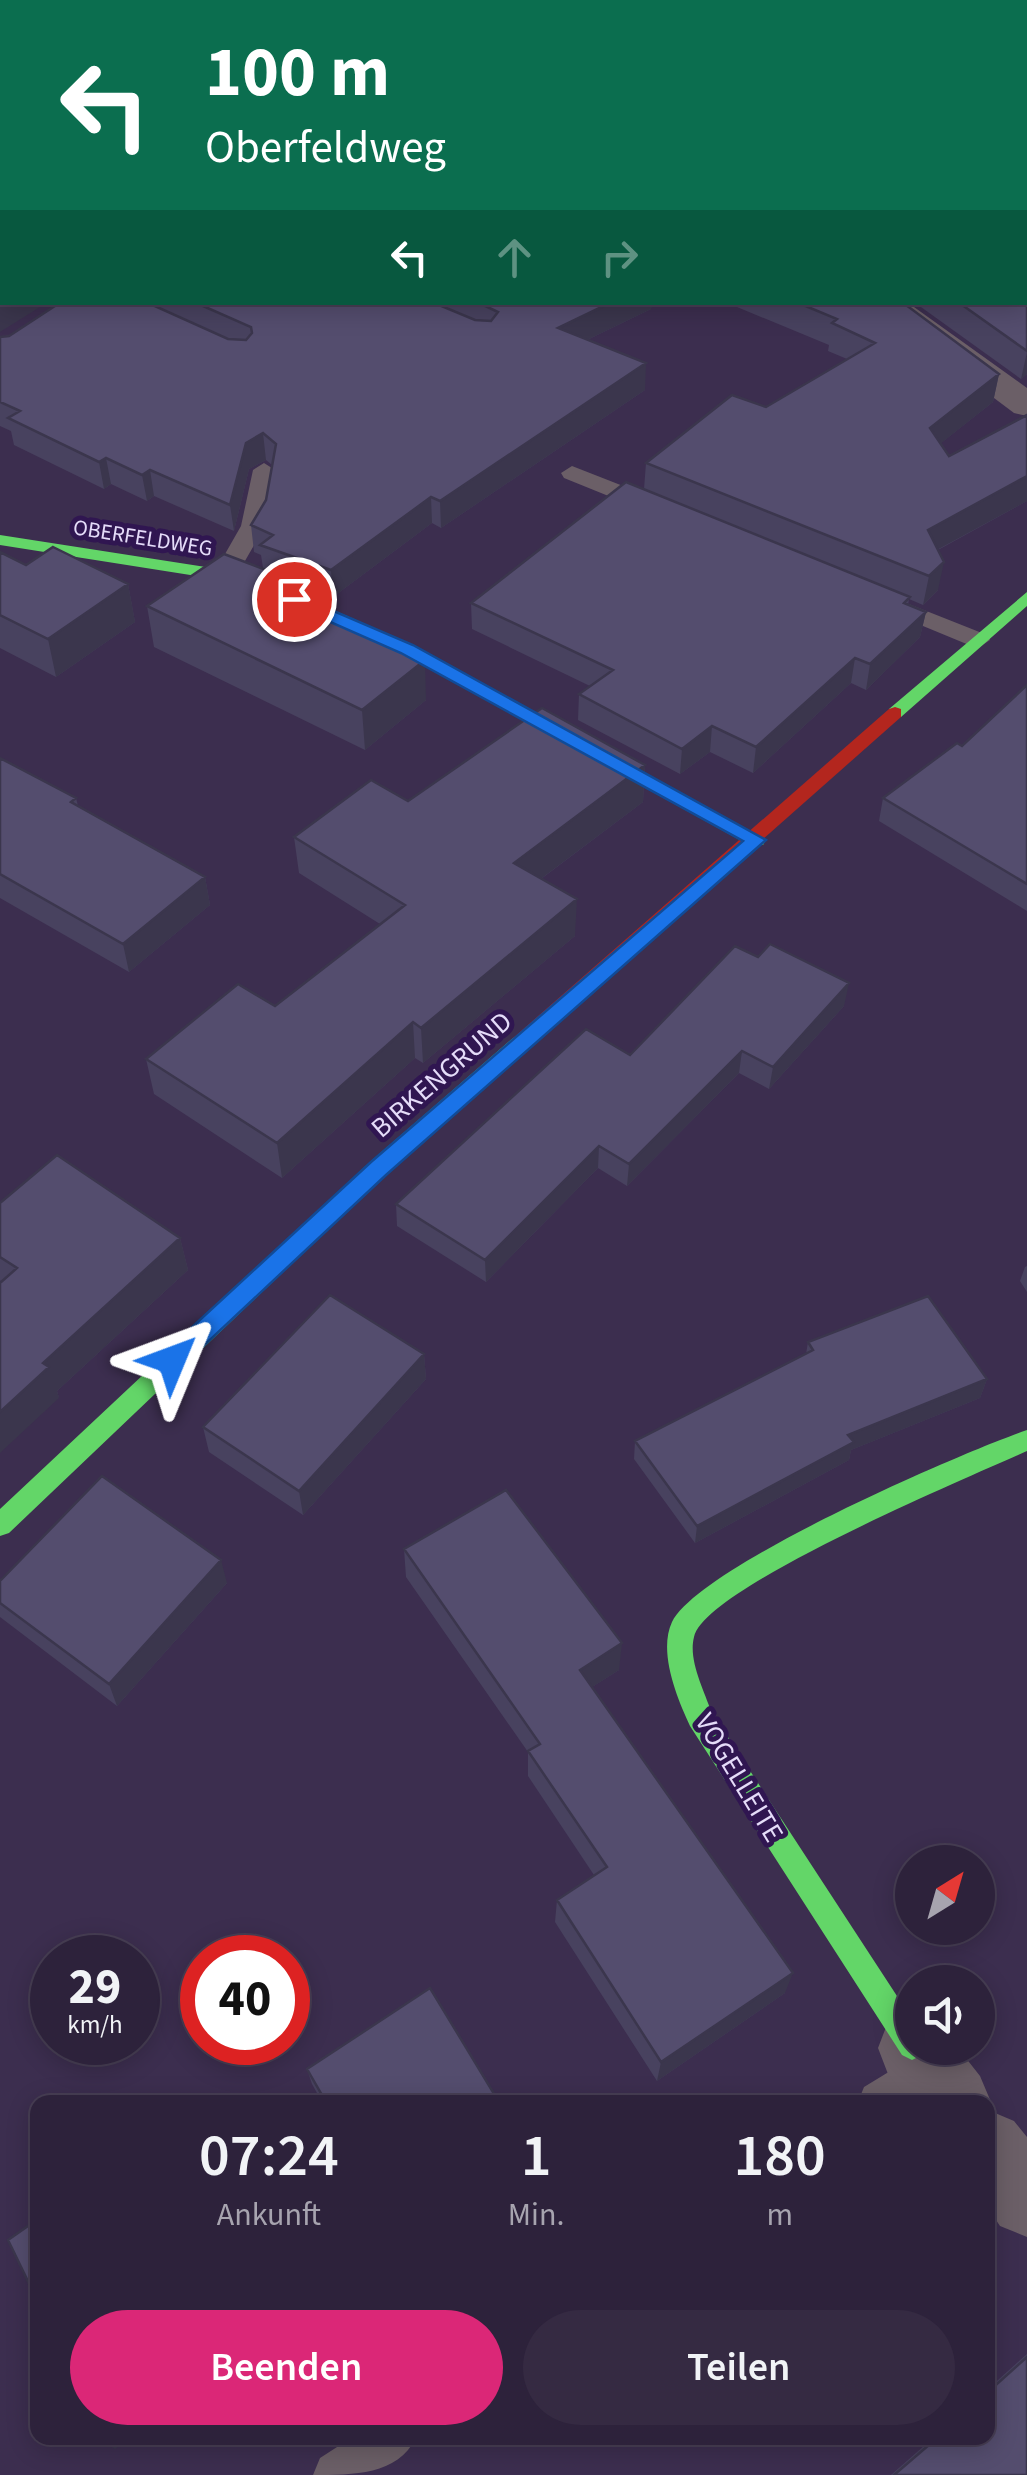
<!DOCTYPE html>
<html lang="de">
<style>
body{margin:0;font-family:"Source Sans 3",sans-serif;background:#352a42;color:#f1f3f6;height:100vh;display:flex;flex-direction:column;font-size:38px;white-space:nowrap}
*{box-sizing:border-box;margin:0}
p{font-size:32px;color:#a7a4af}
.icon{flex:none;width:55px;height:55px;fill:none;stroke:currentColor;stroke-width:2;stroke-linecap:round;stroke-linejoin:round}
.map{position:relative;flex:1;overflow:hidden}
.drawer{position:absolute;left:30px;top:2095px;width:965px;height:350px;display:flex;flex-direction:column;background:#2d223b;border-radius:20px;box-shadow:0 5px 25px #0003,0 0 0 2px #483f55}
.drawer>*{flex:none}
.top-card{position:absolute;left:0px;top:0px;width:1028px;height:305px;box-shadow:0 5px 25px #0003,0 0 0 2px #483f55;background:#0b6e4f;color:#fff;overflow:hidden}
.needle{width:65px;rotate:37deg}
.buttons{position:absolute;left:895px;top:1845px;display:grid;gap:20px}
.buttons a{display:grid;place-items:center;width:100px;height:100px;border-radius:50%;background:#2d223b;box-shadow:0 5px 25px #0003,0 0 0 2px #483f55;font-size:50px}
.speed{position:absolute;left:30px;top:1935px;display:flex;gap:20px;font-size:50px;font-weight:700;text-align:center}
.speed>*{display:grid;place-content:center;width:130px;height:130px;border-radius:50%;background:#2d223b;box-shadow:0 5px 25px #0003,0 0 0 2px #483f55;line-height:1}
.speed small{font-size:25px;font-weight:400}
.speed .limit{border:15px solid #d22;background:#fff;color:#111}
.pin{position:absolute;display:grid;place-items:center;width:85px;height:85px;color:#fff;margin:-42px;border:5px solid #fff;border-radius:50%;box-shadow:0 2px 10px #0007}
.me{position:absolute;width:110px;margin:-55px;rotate:46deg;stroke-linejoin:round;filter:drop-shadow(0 0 8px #0008)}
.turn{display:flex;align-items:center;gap:35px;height:210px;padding:0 40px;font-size:45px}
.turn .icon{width:130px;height:130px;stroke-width:2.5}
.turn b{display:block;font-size:70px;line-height:85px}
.lanes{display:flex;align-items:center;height:95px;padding:0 40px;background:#0003;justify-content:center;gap:50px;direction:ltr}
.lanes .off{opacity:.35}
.eta{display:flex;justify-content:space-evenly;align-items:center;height:170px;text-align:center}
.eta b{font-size:60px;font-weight:600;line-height:70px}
.action{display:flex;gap:20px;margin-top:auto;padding:20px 40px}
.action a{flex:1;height:115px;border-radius:60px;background:#db2777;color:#fff;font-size:40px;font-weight:600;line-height:115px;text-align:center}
.action a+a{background:#352a42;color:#f1f3f6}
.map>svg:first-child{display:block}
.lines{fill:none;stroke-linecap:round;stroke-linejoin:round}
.path{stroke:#6c626e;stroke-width:4;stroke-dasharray:5 2.5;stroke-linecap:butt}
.lane{fill:#6b5f67;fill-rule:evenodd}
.street{fill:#6b5f67;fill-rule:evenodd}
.fast{fill:#63d668;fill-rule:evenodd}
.jam{fill:#b3261e;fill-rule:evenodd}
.wall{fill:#48425f}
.shaded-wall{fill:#3b364d}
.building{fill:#544d6e;stroke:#3b364d;stroke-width:2.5}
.route{fill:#1a73e8;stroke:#114b97;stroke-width:2.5}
.labels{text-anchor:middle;stroke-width:10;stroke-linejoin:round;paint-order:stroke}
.far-street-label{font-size:22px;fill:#e5dcf9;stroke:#301651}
.street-label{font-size:28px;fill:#e5dcf9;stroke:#301651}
</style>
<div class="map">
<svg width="1027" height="2475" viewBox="0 0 1027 2475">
<rect width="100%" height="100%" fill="#3c2e4f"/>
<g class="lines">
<path class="path" d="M307 2 313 0"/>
<path class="lane" d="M264 463 275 470 265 526 234 580H216L213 575 241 526 253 470Z
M572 466 664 502 668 507 656 514 648 512 564 478 561 473Z
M886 595 987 635 990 640 978 648 969 645 877 607 874 602 877 597Z
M928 2048 943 2054 949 2069C933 2109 894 2102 858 2102L864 2087Z
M351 2438H416C397 2475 354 2475 313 2475L320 2458Z"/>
<path class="street" d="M866 302H907L1027 388V416L1014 413Z
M912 2012V2048H958L980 2076 991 2102 988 2110V2102H910L888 2074 878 2048 888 2022Z
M988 2110 1014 2121 1027 2137V2237L1000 2226 988 2208Z"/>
<path class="fast" d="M0 535 225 570 299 595 413 645 766 840 763 845H749L401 653 287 603 222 580 0 545Z
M1027 592V606L901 717H889V709Z
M520 1035 530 1043 527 1048 386 1174 9 1533 0 1536V1509L370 1162 513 1038Z
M1027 1430V1451C972 1476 705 1587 694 1637 688 1660 704 1690 711 1711L912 2019V2048H926L922 2055 912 2060 902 2055 690 1726C677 1698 658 1652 672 1622 700 1566 960 1453 1027 1430Z"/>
<path class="jam" d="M895 707 901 709V717L527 1048H513L510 1043 513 1038 889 709Z"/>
</g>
<path class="wall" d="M488 0H1027V87L1025 86V2H493Z
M1027 221V374L1021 379 914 302H1025Z
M61 302H652L651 309 587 340 645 390 441 528 432 523 333 597 296 583 297 599 426 700 365 750 154 647 147 606 263 568 261 555 254 552 251 525 266 500 272 465 266 460 249 469 234 531 154 496 147 501 111 484 104 489 14 445 11 431 0 426V337L9 336Z
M725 302H902L999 374 993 402 941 443 949 456 1027 415V501L938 550V590L923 605 909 599 908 605 926 612 920 637 866 690 851 683 753 773 710 752 680 774 578 720 579 694 590 686 472 629 471 603 644 489 646 463 766 407 847 359 828 351 829 345Z
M0 552 26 565 128 584 135 622 56 677 0 648Z
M1027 685V911L879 821 883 798 962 746Z
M0 758 76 798 78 806 205 877 210 905 129 972 0 898Z
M645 765 643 802 541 879 575 936 423 1063 415 1058 282 1178 154 1094 146 1059 275 1006 380 924 299 873 294 837 408 801Z
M844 1006 769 1089 739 1073 627 1186 598 1168 486 1282 397 1226 396 1204 630 1055Z
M0 1203 180 1238 188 1270 57 1391 59 1398 0 1280Z
M1027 1266V1292L1020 1281 1025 1267Z
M808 1342 987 1379 980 1398 851 1450 849 1460 695 1543 634 1459 635 1441 806 1354Z
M424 1354 426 1379 303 1515 209 1452 203 1427Z
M404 1549 619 1670 592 1687 785 1993 657 2081 555 1922 557 1900 594 1875 528 1776V1752L406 1577Z
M0 1581 227 1583 117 1706 0 1617Z
M307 2069 499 2102H322L312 2084Z
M1027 2354V2475H891L933 2438H988V2389Z"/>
<path class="shaded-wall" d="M193 0H245L240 2H188Z
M2 301V302H48L0 332V302Z
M612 302H652L651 309 558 354V328Z
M1027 352V374L1021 379Z
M646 363 645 390 441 528 440 501Z
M999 374 993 402 925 456 930 428Z
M263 433 266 460 249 469 234 531 230 505 246 443Z
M106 458 111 484 104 489 99 462Z
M150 470 154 496 147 501 142 475Z
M1027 476V501L922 558 928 530Z
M431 497 432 523 333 597 331 570Z
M944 562 938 590 923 605 929 576Z
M295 581 300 622 281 591Z
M128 584 135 622 56 677 48 639Z
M926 612 920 637 866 690 870 664Z
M855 658 851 683 753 773 756 747Z
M425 660 426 700 365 750 362 710Z
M712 726 710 752 680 774 682 749Z
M645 765 643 802 514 899V863Z
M205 877 210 905 129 972 123 944Z
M577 899 575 936 423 1063 421 1028Z
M849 983 844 1006 769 1089 773 1067Z
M413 1022 415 1058 282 1178 277 1143Z
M742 1051 739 1073 627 1186 629 1164Z
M599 1146 598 1168 486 1282 485 1260Z
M180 1238 188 1270 57 1391 59 1398 0 1453V1412L43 1363Z
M424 1354 426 1379 303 1515 299 1491Z
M987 1379 980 1398 851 1450 849 1460 695 1543 697 1526 848 1435Z
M221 1560 227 1583 117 1706 109 1684Z
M622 1643 619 1670 578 1696 580 1670Z
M793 1973 785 1993 657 2081 661 2062Z
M110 2438H130L115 2449 104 2442Z"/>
<path class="building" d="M0 0H193L188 2H2V301L0 302Z
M540 0H1027V60L1025 61V2H546Z
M1025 221H1027V351L958 302H1025Z
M61 302H146L228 339 246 340 252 333 251 327 194 302H432L475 320 491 321 498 312 477 302H612L558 328 646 363 440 501 431 497 331 570 260 545 273 535 251 525 266 500 276 444 263 433 246 443 230 505 150 470 142 475 106 458 99 462 8 418 20 411 0 402V337L9 336Z
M796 302H902L999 374 930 428 949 456 1027 415V476L928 530 944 562 929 576 646 463 732 395 766 407 875 343 832 323 837 319Z
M626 482 910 597 904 603 926 612 870 664 855 658 756 747 712 726 682 749 579 694 613 670 471 603Z
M53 547 128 584 48 639 0 615V552L26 565Z
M224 554 295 581 281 591 425 660 362 710 147 606Z
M1027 685V884L883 798 957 743 962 746Z
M542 708 645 765 514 863 577 899 421 1028 413 1022 277 1143 146 1059 238 984 275 1006 405 905 294 837 371 780 408 801Z
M0 758 76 798 71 802 205 877 123 944 0 874Z
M770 944 849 983 773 1067 742 1051 629 1164 599 1146 485 1260 396 1204 586 1029 630 1055 735 946 758 957Z
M57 1155 180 1238 43 1363 49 1367 0 1412V1283L17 1268 0 1257V1203Z
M330 1295 424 1354 299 1491 203 1427Z
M928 1296 987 1379 848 1435 854 1442 697 1526 635 1441 813 1350 808 1342Z
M102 1476 221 1560 109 1684 0 1603V1581Z
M506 1490 622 1643 580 1670 793 1973 661 2062 557 1900 607 1867 528 1751 540 1744 404 1549Z
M430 1988 499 2102H326L307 2069Z
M38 2219V2302L8 2240Z
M1027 2357V2475H894L937 2438H988V2392Z"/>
<path class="route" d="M294 594 413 645 766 840 386 1175 181 1367H164L160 1360 164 1353 371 1162 743 841 401 653 287 603V595Z"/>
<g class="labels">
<g class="far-street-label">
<text transform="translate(143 537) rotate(9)" y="8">OBERFELDWEG</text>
</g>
<g class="street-label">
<text transform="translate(441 1074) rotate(-41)" y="10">BIRKENGRUND</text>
<text transform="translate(740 1777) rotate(59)" y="10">VOGELLEITE</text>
</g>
</g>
</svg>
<div class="buttons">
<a><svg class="needle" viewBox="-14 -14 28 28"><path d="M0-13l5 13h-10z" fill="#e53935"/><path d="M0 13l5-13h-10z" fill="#a7a4af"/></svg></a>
<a><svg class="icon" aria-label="sound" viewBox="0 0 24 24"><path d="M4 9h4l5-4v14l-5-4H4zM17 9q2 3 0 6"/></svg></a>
</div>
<div class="speed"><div>29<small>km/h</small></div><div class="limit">40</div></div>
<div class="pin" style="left:294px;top:599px;background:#d93025"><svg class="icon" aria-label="arrive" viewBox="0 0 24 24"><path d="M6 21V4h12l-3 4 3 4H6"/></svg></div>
<svg class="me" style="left:172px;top:1360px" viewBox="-20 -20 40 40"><path d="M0-17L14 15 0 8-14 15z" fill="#1a73e8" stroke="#fff" stroke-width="4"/></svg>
<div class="top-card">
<div class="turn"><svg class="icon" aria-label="left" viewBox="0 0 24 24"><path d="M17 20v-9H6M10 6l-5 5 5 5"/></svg><div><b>100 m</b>Oberfeldweg</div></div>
<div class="lanes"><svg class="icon" aria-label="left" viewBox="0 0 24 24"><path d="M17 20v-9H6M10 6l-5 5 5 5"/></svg><svg class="icon off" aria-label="ahead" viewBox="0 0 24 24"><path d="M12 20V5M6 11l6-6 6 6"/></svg><svg class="icon off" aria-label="right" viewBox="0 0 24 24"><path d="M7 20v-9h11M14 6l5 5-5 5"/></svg></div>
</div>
<section class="drawer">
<div class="eta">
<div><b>07:24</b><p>Ankunft</p></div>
<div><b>1</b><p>Min.</p></div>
<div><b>180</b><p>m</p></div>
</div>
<div class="action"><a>Beenden</a><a>Teilen</a></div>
</section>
</div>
